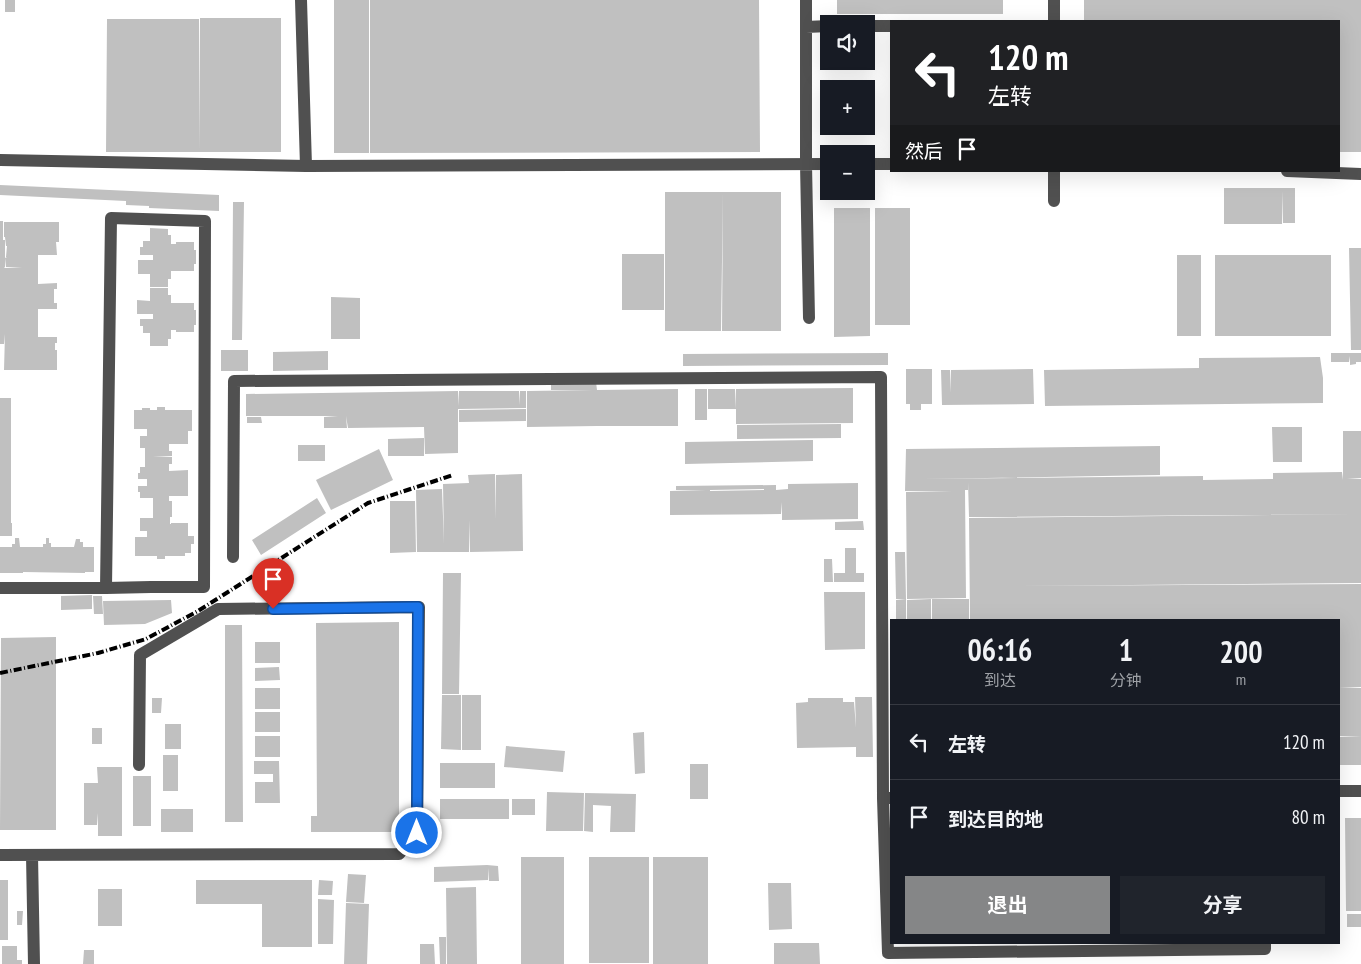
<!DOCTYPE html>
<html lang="zh">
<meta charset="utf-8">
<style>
body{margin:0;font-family:"PT Sans Narrow","Noto Sans SC",sans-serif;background:#20242c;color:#f1f3f6;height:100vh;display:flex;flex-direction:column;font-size:19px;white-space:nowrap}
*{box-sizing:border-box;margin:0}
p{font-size:16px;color:#9ea1a6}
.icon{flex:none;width:28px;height:28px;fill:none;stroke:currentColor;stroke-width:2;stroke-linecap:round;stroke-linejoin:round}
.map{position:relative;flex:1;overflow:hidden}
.details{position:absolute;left:890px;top:619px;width:450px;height:325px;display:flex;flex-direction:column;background:#171b24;border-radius:0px;box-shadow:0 5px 20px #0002}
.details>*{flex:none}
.banner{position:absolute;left:890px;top:20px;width:450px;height:152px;border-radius:0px;box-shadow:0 5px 20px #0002;background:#202124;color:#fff;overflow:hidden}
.buttons{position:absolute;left:820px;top:15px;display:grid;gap:10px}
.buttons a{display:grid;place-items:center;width:55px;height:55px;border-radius:0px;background:#171b24;box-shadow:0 5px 20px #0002;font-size:25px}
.pin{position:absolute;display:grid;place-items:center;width:42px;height:42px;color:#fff;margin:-51px -21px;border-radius:50% 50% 50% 0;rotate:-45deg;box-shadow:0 0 5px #0007}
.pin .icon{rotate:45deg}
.me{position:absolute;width:55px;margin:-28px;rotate:0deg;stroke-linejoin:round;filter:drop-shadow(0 0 4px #0008)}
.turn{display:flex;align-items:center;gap:18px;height:105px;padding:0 15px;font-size:22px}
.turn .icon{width:65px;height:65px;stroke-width:2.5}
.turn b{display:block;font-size:35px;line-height:42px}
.then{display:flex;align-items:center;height:48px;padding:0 15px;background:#0003;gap:10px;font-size:19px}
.eta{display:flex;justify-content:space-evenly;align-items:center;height:85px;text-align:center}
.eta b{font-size:30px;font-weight:700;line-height:35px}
.button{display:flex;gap:10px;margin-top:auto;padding:10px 15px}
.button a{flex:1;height:58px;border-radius:0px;background:#858687;color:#fff;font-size:20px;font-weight:700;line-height:58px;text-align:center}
.button a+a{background:#20242c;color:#f1f3f6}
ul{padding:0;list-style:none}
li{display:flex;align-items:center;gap:15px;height:75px;padding:0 15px;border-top:1px solid #363941}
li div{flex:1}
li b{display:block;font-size:19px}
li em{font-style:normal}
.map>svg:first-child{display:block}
.building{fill:#c0c0c0;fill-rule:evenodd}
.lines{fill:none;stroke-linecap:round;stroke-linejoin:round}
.minor{stroke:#505050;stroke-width:12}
.rail{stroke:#000;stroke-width:4;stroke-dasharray:8 2.5 1 2.5;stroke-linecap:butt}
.route-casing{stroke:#114b97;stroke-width:12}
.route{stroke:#1a73e8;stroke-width:9}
</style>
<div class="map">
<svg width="1361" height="964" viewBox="0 0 1361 964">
<rect width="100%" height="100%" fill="#fff"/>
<path class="building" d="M5 0H15V12H5Z
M334 0H369V153H334Z
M370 0H759L760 152 370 153Z
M837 0H1003V14H837Z
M1084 0H1361V152H1339V21H1084Z
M200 18H281V152H199Z
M107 19H199V152H106Z
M0 185 219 195V211L149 208V206L126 205V201L0 195Z
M1224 188H1295V223H1283V191L1282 224H1224Z
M665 192H723L721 331H665Z
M723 192H781V331H722Z
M233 202H244L242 340H232Z
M834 208H870V336L834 337Z
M875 208H910V325H875Z
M0 221H3V240H5V267L4 268H22L6 267 5 258 7 257H6L7 246H6L5 237H4V222H59V242H56L57 255H38V284L57 283V289H54V303H57V309H38V337H57V343H55V350H57V370H4L5 334 4 344H0Z
M150 228 168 229V235H171V244H176V242H194V250H196V264H194V271H171V279H168V287H150V274H138V260H153V255H140V247H143V241H150Z
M1349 248H1361V350H1351Z
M622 254H664V310H622Z
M1177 255H1201V336H1177Z
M1215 255H1331V336H1215Z
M150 288H168V295H171V303H194V310H196V325H194V332H176V330H171V339H168V346H150V333H143V326H140V319H153V314H137V300L150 301Z
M331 297 360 298V339H331Z
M221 350H248V371H221Z
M328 351V370L273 371V352Z
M888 353V365L683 366V354Z
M1331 353H1361V362H1356V364L1350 365V356L1349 362H1331Z
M1320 357 1323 378V403L1045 406 1044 370 1199 368V358Z
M906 369H932V404H921V410H910V404H906Z
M1033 369 1034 404 942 405 941 370H950L951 393V370Z
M596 382 597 390 678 389V426H597V402V426L527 427V391L593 390H551V383Z
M853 388V423L736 424V389Z
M695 389H707V420H695Z
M708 389H735L736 409H708Z
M458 391V406L459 391H519V405L520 391H526V408L458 409V453L425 454 424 427 348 428 346 416 347 428H324V417L338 416H246V394Z
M0 398H11V523H12V536H0Z
M157 407H165V410H192V431H188V444H169V451H172V456H153L172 457V464H169V471L188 470V496H169V501H172V517H170V524H171V523H188V536H194V544H191V553H185V556H165V559H157V556H135V537H147V531H140V518H153V498H140V492H138V486H147V479H138V473H140V467H145V448H140V436H147V429H134V410H142V408H150V410H157Z
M526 409V421L459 422V410Z
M247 417H261L262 423H247Z
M841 424V438L737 439V425Z
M1272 427H1302V462H1273Z
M1343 431H1361V478H1347L1361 479V514L969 517 968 482V490H965L966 598 907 599 906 492 952 491H905L906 449 1160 446V475L921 479 1203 476V480L1273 479V473L1342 472 1343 480Z
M424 438V456H388V439Z
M813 440V461L685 464V442Z
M298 445H325V461H298Z
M379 449 393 480 331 510 316 480Z
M495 474 496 519V475L522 474 523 551 470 552 469 520V552H417L416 490 442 489 444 544 443 484 469 483 468 475Z
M858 483V519L782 520V502L781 514 670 515V491L706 490H676V486L776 485V490L788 489V484ZM764 489V490L710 491V490Z
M317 498 326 513 261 555 252 540Z
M390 501H415L416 552 390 553Z
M1361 514V583L1003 586 1361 584V687L1339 688V620H970L969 518Z
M863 521 864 530H835V522Z
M15 538H19L20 547H43V544H46V538H49V543H51V547H74L76 539H80V542H83V547H94V572H85V573L23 572V573H0V547H12V544H15Z
M845 548H856V573H864V582H834V573H845Z
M895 552H905L906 599H896Z
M824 559H832L833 582H824Z
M443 573H461L459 694H442Z
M824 592H865V649L825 650Z
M92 595V609L61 610V596Z
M93 596H102L103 614H94Z
M906 599V620H896V600Z
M931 599V620H907V600Z
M932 599H969V620H932Z
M171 600 172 613 145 624 104 625 103 601Z
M399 622V832H311V816H317L316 623Z
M225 625H242L243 822H225Z
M56 637V830H0L1 638Z
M255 642H280V663H255Z
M279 667 280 680 255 681V668Z
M255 688H280V709H255Z
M1339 688H1361V736H1339Z
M442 695H461V750L441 749Z
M462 695H481V750H462Z
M855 697H872L873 757H856V747L797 748 796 703 808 702V698H843V702H854L856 728Z
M152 698H162L161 713H152Z
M255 712H280V732H255Z
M165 724H181V749H165Z
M92 728H102V744H92Z
M644 732 645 773 635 774 633 733Z
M255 736H280V757H255Z
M1361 736V765H1339V737Z
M506 746 565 751 563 772 504 767Z
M163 755H178V791H163Z
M254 761H279L280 803H255V782H273V774H254Z
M440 763H495V788H440Z
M690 764H708V799H690Z
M97 767H122V836H98V813L97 825H84V783H98Z
M133 776H151V826H133Z
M547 792 584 793 583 831H546Z
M585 793 636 794 635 832H610L611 806 593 805V832L584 831Z
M440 799H509V819H440Z
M512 799H535V815H512Z
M161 809H193V832H161Z
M1345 818H1361V911H1346Z
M521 857H564V964H521Z
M589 857H649V963H589Z
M653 857H708V964H653Z
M487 865 498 866 499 881H489L488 868V880L434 882V867Z
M348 874 366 875 364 903 346 902Z
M0 880H8V940H0Z
M196 880H312V947H262V904H275H196Z
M319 880 333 881 332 895H318Z
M768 883H791L792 929 769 930Z
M476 887 477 964H447L446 888Z
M98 889H122V926H98Z
M318 899 334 900 333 944H318Z
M346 903 369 904 367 964H344Z
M17 911H23L22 925H17Z
M1347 914H1361V927H1347Z
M439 937H446V964H440Z
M774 943H819L820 964H774Z
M420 944H434L435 964H420Z
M2 946H17V960H22V964H2Z
M84 950H94V964H83Z"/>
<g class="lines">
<path class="minor" d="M301 0 306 166
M806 0V164L809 318
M1054 0V21
M866 26H891
M806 27 829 26
M0 160 306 166 829 164
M866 164H891
M1287 171 1361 174
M1054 201V171
M233 557 234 381 881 377 883 798
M0 588H106L111 218 205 221 204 587H151L106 588
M1339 791H1361
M891 798H883L888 953 1265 949V942
M0 855 399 854 417 833 419 607 218 609 140 655 139 765
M32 855 34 964"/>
<path class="rail" d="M0 673 98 653 146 639 198 611 368 503 453 475"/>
</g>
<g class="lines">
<defs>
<path id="route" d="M273 609 418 607 417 833"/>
</defs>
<use href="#route" class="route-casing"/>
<use href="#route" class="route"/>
</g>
</svg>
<div class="buttons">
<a><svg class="icon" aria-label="sound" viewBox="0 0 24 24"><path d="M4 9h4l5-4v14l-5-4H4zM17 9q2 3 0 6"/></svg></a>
<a>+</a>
<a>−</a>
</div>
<div class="pin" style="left:273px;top:609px;background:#d93025"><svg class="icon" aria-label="arrive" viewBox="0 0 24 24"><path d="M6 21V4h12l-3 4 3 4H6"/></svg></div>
<svg class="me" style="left:417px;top:833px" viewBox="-20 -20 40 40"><circle r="17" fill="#1a73e8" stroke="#fff" stroke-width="3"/><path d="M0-11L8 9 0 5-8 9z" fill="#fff"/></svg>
<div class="banner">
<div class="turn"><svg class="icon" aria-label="left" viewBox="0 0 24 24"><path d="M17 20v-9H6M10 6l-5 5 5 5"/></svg><div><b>120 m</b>左转</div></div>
<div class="then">然后<svg class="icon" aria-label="arrive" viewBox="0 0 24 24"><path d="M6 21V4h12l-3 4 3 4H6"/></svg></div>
</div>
<section class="details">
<div class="eta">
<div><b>06:16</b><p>到达</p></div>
<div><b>1</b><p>分钟</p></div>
<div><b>200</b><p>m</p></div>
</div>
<ul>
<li><svg class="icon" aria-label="left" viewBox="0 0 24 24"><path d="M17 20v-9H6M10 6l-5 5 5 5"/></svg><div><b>左转</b></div><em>120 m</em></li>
<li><svg class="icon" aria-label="arrive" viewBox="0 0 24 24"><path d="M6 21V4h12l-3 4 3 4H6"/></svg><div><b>到达目的地</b></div><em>80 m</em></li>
</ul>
<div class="button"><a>退出</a><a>分享</a></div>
</section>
</div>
